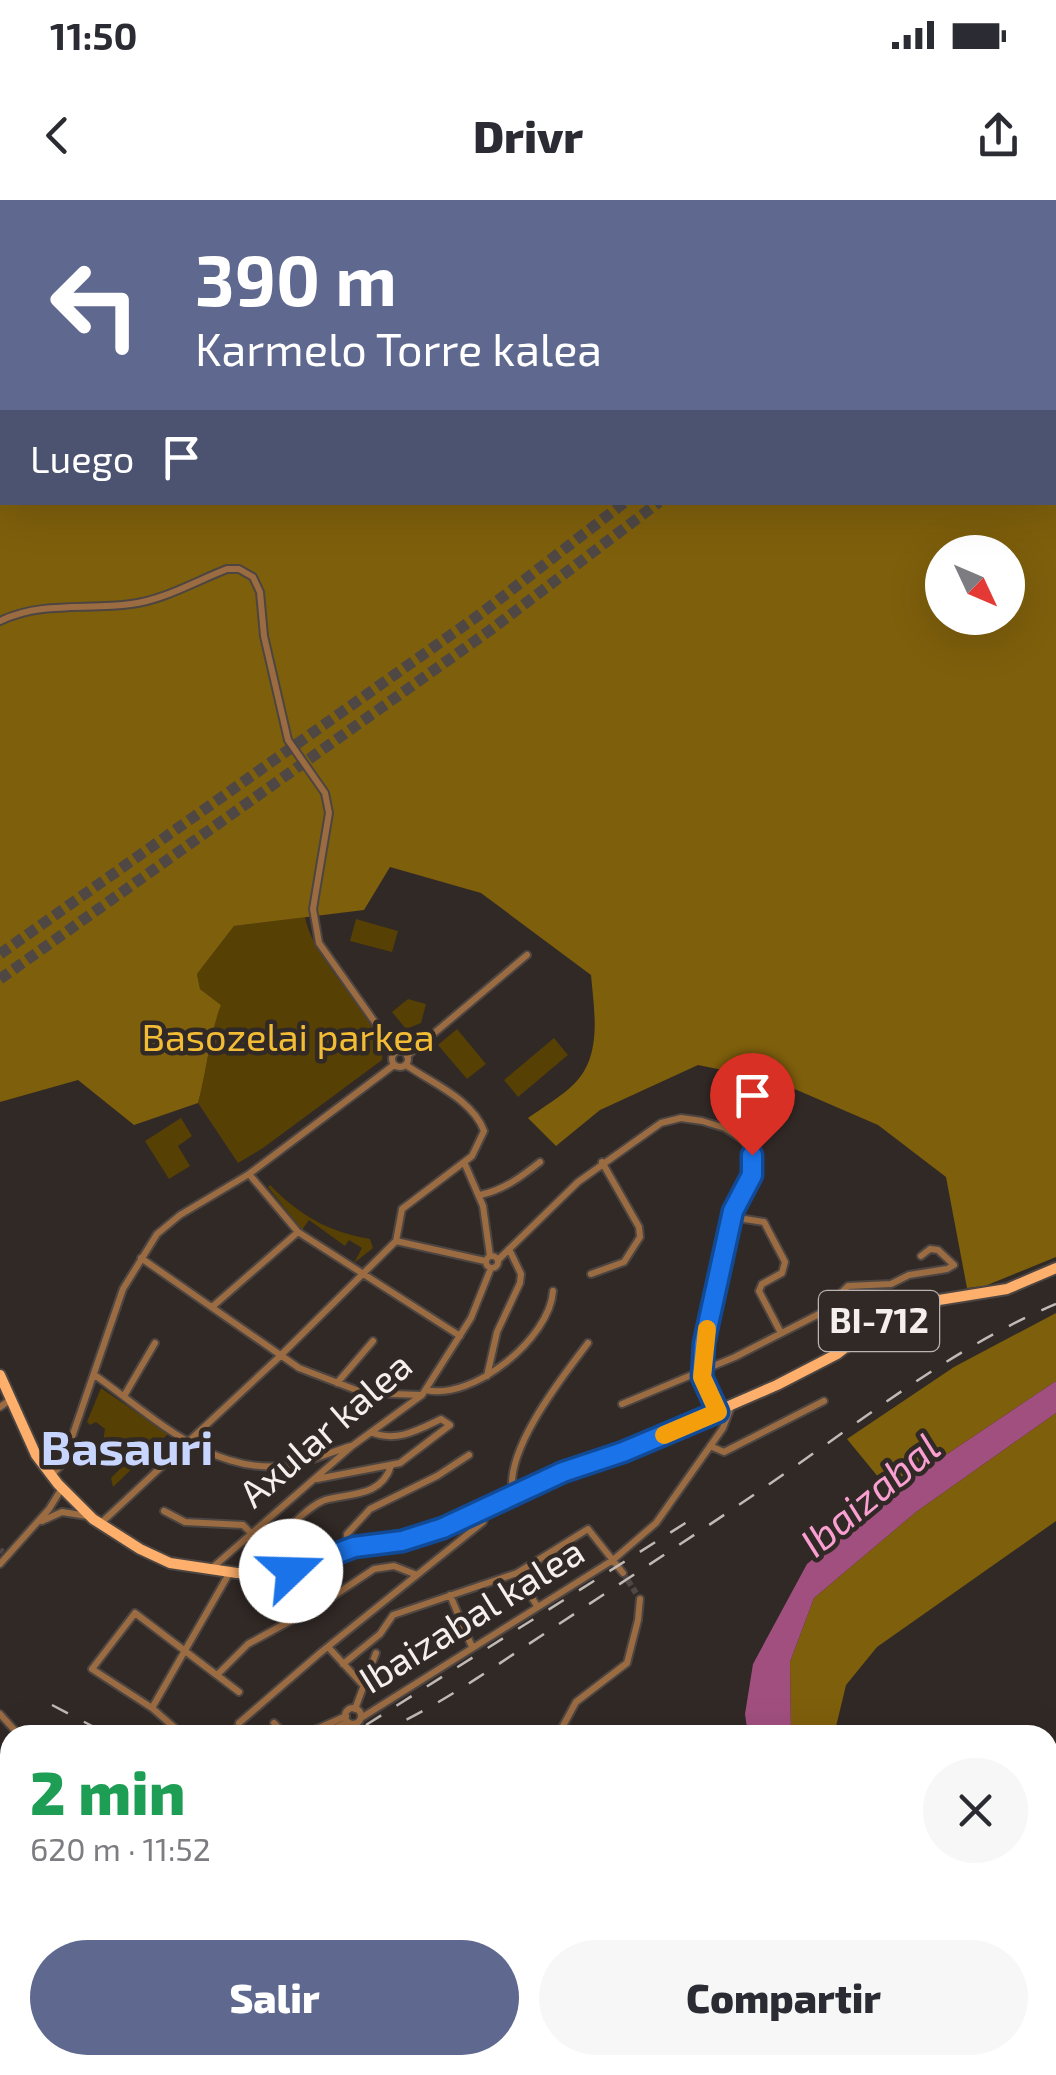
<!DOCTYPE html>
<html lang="es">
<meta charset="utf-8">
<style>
body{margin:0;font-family:"Exo 2",sans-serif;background:#f7f7f7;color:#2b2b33;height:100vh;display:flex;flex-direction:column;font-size:38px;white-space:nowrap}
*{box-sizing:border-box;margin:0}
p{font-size:32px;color:#7c7c81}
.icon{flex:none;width:55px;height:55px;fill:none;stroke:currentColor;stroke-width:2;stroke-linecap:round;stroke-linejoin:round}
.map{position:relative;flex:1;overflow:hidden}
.panel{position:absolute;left:0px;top:1525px;width:1058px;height:350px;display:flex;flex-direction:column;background:#fff;border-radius:30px 30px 0 0;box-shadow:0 10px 40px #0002}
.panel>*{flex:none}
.top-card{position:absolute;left:0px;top:0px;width:1058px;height:305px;box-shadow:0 10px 40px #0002;background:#5f688e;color:#fff;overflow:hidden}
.needle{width:65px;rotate:134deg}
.tools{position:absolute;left:925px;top:335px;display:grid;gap:20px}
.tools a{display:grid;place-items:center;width:100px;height:100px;border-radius:50%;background:#fff;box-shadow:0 10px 40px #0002;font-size:50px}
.pin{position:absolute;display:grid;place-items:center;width:85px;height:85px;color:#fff;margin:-102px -42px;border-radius:50% 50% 50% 0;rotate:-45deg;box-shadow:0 0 10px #0007}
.pin .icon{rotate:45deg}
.me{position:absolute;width:110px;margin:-55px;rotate:69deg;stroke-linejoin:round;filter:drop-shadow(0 0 8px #0008)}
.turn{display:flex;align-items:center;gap:35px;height:210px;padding:0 30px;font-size:45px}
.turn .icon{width:130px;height:130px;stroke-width:2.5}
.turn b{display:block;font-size:70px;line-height:85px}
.then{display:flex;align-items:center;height:95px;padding:0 30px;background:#0003;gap:20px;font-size:38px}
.round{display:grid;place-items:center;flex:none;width:105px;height:105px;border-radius:52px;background:#f7f7f7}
.head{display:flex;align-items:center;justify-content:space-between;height:170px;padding:0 30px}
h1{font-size:60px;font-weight:800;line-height:75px;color:#1e9e55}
.button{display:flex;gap:20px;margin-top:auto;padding:20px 30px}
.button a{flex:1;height:115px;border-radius:60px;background:#5f688e;color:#fff;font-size:40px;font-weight:800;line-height:115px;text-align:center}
.button a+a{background:#f7f7f7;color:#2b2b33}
.status{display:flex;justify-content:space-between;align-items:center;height:70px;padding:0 50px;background:#fff;direction:ltr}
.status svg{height:28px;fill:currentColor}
header{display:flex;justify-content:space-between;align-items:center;height:130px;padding:0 30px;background:#fff;font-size:45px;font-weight:800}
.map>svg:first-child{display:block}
.green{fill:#564003}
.forest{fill:#7e5f0c;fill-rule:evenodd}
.water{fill:#a14f7f}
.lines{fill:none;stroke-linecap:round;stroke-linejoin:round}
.minor-tunnel{stroke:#4e4744;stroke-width:6;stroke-dasharray:6 3;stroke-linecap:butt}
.motorway-tunnel{stroke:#4e4744;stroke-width:11;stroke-dasharray:11 5.5;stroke-linecap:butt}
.minor-casing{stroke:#4c4542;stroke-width:10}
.primary-casing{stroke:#4c4542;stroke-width:14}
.motorway-casing{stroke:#4c4542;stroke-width:15}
.minor{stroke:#9b6b42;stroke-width:6}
.primary{stroke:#feaf6c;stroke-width:10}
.motorway{stroke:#f5ddca;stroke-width:11}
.rail{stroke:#c0bab7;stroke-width:2.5;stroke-dasharray:18 18;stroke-linecap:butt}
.route-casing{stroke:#114b97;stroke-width:25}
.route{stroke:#1a73e8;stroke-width:18}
.slow{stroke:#f59e0b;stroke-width:18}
.labels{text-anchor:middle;stroke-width:9;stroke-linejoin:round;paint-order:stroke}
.shield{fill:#312926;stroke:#bab3b1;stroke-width:2.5}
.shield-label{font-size:35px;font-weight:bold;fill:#f4eeec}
.park-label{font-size:38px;fill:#f2bc35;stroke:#312926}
.street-label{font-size:38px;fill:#f4eeec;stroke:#312926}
.water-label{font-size:40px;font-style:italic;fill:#fa9fd1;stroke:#312926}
.district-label{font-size:48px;font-weight:bold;fill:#c8d5ff;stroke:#312926}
</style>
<div class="status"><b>11:50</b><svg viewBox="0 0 49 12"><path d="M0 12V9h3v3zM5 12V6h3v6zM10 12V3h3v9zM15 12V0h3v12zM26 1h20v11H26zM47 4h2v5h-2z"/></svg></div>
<header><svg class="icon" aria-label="back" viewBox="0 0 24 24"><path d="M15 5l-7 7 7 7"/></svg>Drivr<svg class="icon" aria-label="share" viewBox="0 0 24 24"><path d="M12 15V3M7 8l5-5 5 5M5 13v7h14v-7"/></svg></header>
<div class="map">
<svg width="1056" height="1875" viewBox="0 0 1056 1875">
<rect width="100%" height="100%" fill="#312926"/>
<path class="green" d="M305 717C313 764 388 825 382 860L263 948 238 963 198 903C207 870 209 837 221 805L200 789 197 774 234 726Z
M356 719 398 731 392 752 350 741Z
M408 799 426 804 421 823 406 829 392 812Z
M457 829 486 864 467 879 438 845Z
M554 838 568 855 518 897 504 880Z
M181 918 192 936 178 946 190 966 169 979 145 941Z
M270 985C300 1016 329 1032 370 1039L373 1048 354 1063 362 1048 349 1040 345 1046 309 1020 302 1030 268 987Z
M101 1188 168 1234 113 1287 111 1278 126 1263 113 1250 104 1259 95 1248 103 1241 105 1229 96 1222 90 1225 87 1222Z"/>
<path class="forest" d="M0 0H910L2 2V302H1055L1056 32V1057L985 1086 967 1088 946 977 878 925 776 881 698 865 600 910 556 946 528 918C543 907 561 897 574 884 603 856 594 810 591 775L481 693 390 667 364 710 234 726 197 774 200 789 221 805C209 837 207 870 198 903L134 925 78 880 0 902ZM942 352H1008V418H942Z
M1056 1113V1181L916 1275 879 1278 847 1239 954 1167Z
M1056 1213V1321L877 1447 846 1485 834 1535H791L790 1462 814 1398 916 1312Z"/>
<path class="water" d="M1056 1181V1213L916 1312 814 1398 790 1462 791 1535H748L745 1514 753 1464 807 1364 916 1275Z"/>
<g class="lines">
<path class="minor-tunnel" d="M0 1350 3 1352
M623 1373 640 1399
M227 1535 239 1523"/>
<path class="motorway-tunnel" d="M0 754 479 415 625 302
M0 779 489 431 659 302"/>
<defs>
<path id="minor" d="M0 421C42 401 86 410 131 404 164 400 196 381 227 369H239L253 377 260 392 264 436 288 540 325 593 329 613 313 709 319 743 396 852
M392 859a8 8 0 1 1 16 0a8 8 0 1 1-16 0Z
M407 856 527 755
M464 962 483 1006 490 1056
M249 974 298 1032 460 1136
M480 995C504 990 521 977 540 962
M732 1017 764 1022 785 1062 782 1073 762 1084 759 1091 781 1133
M396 1041 402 1009 472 956 484 931C473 900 432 883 406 865
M396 1041 485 1061
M486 1062a6 6 0 1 1 12 0a6 6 0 1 1-12 0Z
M141 1058 299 1168 364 1193 421 1195
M498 1060 578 982 661 923 681 918 702 921 725 928 742 939 751 949 752 975 733 1011 704 1143 702 1177 718 1212
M591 1074 624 1062 640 1037 639 1027 602 962
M212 1107 298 1032
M96 1176C154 1217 213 1277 290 1265 311 1262 330 1252 351 1246
M487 1176 497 1132 520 1083 521 1074 509 1049
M337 1183 373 1141
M426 1190C473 1201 550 1138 553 1091
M124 1196 155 1143
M622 1204 735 1157 821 1113 848 1086 891 1084 909 1075 947 1069 954 1065 938 1050 930 1049 921 1056
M0 1207 10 1200
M710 1246 724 1252 824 1201
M51 1276 63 1263 123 1089 157 1034 180 1015 249 974 394 865
M317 1279 400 1263 450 1225 441 1219C418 1230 396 1243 371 1232
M513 1295C503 1251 563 1176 588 1143
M164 1311 185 1322 243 1325 250 1332
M42 1321 62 1312 87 1316
M101 1323 277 1159 396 1041
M281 1333C294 1324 310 1305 325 1300 350 1293 381 1297 391 1266
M348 1349 347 1334 370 1309 437 1276 469 1255
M0 1364 49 1309 62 1288
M212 1368 352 1246 422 1195 471 1118 491 1068
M517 1373 537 1406
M450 1395 472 1447
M329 1448 362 1484
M343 1464 380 1434 393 1415 517 1373 588 1329 623 1373
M217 1475 248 1444 323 1403 374 1369 394 1366 417 1375
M152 1508 230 1372
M345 1516a8 8 0 1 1 16 0a8 8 0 1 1-16 0Z
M355 1509 376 1453
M0 1514 19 1535
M361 1518 613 1360 656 1323 723 1228 731 1207
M239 1523 320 1453 483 1322 487 1310
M274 1523 285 1535
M183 1535 152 1508 92 1469 135 1413 239 1492
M303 1535 346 1516
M319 1535 348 1522
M558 1535 576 1502 627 1463 638 1420 640 1399
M0 1588 10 1579
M0 1733 10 1724
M0 1776 10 1788
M0 1818 10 1817
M37 1865 38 1875
M72 1865 80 1875
M133 1865V1875
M245 1865 251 1875
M224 1875 249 1871
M466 1875 469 1865"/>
<path id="primary" d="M0 1175 36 1255 58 1284 93 1319 140 1349 170 1363 237 1373H275L302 1368 355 1347 402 1341 443 1328 563 1272 623 1252 777 1185 837 1154 880 1120 908 1105 1007 1089 1056 1068"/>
<path id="motorway" d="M1001 2 1004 0
M1035 2 1038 0"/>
</defs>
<use href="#minor" class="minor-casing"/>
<use href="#primary" class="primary-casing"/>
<use href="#motorway" class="motorway-casing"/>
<use href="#minor" class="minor"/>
<use href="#primary" class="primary"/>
<use href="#motorway" class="motorway"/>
<path class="rail" d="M52 1505 109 1535
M366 1525 695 1317
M374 1535C435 1509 489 1470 544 1434 631 1376 719 1320 804 1260 885 1203 963 1143 1056 1104
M1048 1724 1056 1716
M1048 1745 1056 1737
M1048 1820 1056 1812
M259 1865 264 1875
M905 1875 916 1865
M980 1875 991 1865"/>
</g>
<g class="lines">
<defs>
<path id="route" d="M291 1371 354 1347 402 1341 443 1328 563 1272 623 1252 718 1212 702 1177 704 1143 733 1011 752 975V955"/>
</defs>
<use href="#route" class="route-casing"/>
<use href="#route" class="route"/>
<path class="slow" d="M664 1235 718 1212 702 1177 707 1129"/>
</g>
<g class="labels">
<rect class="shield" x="819" y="1091" width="120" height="60" rx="8"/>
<g class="shield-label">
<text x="879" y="1133">BI-712</text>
</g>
<g class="park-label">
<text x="288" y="851">Basozelai parkea</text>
</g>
<g class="street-label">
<text transform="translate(326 1230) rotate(-41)" y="13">Axular kalea</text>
<text transform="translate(472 1416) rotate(-32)" y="13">Ibaizabal kalea</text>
</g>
<g class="water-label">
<text transform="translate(870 1295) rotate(-40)" y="14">Ibaizabal</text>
</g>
<g class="district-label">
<text x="127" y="1265">Basauri</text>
</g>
</g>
</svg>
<div class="tools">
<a><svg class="needle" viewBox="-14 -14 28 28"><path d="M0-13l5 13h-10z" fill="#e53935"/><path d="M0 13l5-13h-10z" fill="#7c7c81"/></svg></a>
</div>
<div class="pin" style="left:752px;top:955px;background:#d93025"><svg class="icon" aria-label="arrive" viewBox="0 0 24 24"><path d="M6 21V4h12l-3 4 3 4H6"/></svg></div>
<svg class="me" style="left:291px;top:1371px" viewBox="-20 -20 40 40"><circle r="19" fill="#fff"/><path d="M0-13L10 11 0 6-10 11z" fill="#1a73e8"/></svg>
<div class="top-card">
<div class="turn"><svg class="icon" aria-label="left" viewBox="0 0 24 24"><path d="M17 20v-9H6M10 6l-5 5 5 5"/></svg><div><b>390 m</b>Karmelo Torre kalea</div></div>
<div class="then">Luego<svg class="icon" aria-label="arrive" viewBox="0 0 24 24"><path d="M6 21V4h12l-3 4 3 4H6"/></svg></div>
</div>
<section class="panel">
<div class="head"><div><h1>2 min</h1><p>620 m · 11:52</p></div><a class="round"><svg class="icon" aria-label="close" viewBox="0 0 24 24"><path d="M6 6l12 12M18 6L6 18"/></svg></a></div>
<div class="button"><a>Salir</a><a>Compartir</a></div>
</section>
</div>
